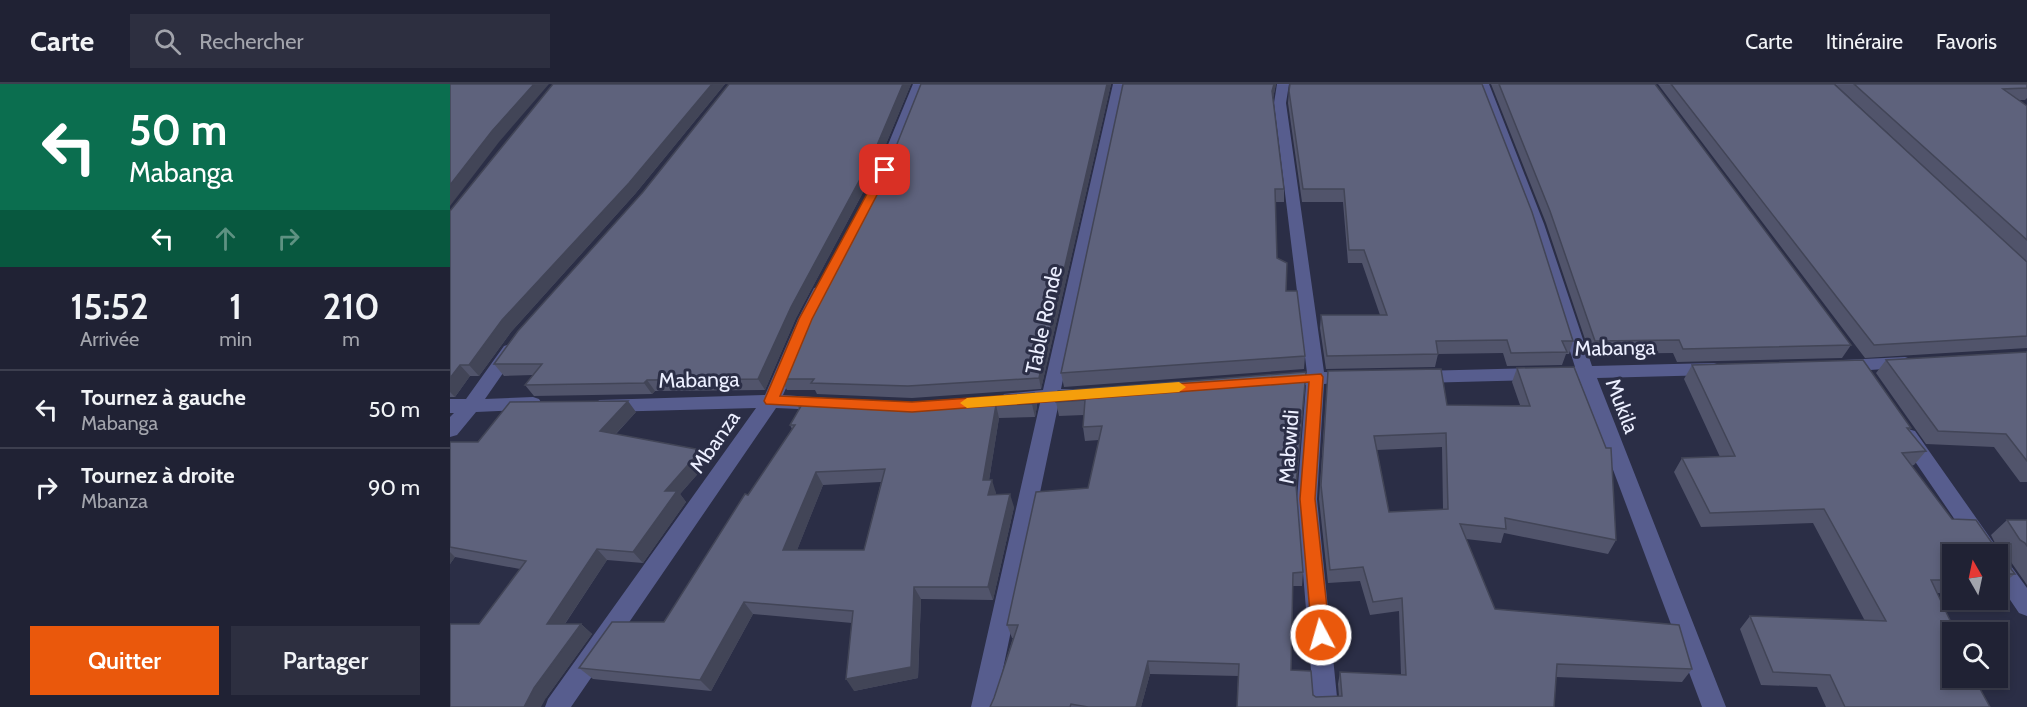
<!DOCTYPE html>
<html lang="fr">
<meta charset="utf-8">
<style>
body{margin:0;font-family:Cabin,sans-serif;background:#2d2f40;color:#f1f3f6;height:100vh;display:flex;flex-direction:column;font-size:22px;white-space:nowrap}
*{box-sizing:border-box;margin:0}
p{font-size:20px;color:#a2a4ac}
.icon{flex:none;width:33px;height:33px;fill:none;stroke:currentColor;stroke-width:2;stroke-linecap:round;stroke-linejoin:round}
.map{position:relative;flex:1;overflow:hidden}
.drawer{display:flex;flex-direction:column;background:#202234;width:450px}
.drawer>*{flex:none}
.guide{background:#0b6e4f;color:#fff;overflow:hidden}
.needle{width:39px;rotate:351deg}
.controls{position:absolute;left:1492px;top:460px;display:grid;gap:12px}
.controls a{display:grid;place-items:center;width:66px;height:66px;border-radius:0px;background:#202234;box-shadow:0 3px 9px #0003,0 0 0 2px #3d3f4f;font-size:30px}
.pin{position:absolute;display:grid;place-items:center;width:51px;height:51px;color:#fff;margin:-26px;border-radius:12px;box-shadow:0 3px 9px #0006}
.me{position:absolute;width:66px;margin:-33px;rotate:354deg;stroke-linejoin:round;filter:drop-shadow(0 0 4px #0008)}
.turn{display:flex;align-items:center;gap:21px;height:126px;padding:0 30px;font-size:27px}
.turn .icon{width:78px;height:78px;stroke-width:2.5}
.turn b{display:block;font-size:42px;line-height:51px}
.lanes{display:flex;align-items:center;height:57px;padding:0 30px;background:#0003;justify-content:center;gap:30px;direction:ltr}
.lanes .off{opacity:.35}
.eta{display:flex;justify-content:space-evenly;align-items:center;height:102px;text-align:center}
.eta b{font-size:36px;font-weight:600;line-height:42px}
.action{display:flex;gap:12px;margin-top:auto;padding:12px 30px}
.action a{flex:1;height:69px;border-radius:0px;background:#ea580c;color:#fff;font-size:24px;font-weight:600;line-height:69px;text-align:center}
.action a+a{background:#2d2f40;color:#f1f3f6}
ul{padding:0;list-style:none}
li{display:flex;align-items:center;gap:18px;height:78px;padding:0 30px;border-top:2px solid #3d3f4f}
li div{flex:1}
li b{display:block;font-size:22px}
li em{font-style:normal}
header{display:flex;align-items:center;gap:36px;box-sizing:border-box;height:84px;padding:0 30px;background:#202234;border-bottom:2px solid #3d3f4f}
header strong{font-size:28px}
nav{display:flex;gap:33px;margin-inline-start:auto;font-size:21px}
.search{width:420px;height:54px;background:#2d2f40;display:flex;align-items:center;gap:15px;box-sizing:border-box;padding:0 21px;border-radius:0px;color:#a2a4ac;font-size:22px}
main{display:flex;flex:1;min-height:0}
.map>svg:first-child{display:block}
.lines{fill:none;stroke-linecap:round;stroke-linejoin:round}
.minor{fill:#575d8e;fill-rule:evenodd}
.wall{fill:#51546b;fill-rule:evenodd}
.shaded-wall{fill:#424557}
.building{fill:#5e627c;stroke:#424557;stroke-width:1.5;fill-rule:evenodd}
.route{fill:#ea580c;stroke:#983908;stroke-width:1.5}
.slow{fill:#f59e0b}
.labels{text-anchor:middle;stroke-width:6;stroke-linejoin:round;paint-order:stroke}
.street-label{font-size:21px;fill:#ecefff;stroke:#2b2e46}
</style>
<header>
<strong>Carte</strong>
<div class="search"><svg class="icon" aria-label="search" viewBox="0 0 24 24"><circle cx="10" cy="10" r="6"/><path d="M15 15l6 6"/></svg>Rechercher</div>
<nav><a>Carte</a><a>Itinéraire</a><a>Favoris</a></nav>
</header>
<main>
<section class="drawer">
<div class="guide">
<div class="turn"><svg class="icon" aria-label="left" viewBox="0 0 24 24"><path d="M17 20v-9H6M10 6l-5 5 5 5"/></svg><div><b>50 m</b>Mabanga</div></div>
<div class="lanes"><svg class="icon" aria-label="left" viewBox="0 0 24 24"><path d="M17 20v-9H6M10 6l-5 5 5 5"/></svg><svg class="icon off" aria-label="ahead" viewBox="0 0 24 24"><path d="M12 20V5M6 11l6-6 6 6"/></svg><svg class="icon off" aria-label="right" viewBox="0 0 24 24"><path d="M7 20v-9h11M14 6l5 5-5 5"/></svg></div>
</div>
<div class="eta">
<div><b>15:52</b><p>Arrivée</p></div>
<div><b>1</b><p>min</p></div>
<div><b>210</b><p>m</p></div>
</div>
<ul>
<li><svg class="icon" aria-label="left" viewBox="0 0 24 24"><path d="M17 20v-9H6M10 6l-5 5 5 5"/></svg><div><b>Tournez à gauche</b><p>Mabanga</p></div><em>50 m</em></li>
<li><svg class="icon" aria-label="right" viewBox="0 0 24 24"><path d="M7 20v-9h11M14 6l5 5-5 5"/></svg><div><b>Tournez à droite</b><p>Mbanza</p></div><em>90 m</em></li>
</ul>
<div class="action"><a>Quitter</a><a>Partager</a></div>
</section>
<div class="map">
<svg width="1577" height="623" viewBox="0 0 1577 623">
<rect width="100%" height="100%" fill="#2b2e46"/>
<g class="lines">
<path class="minor" d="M463 0H475L442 85 430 107H420L418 104 428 85Z
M663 0H675L611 305H637L640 310 637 315 609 318 545 623H521L590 319 560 322 554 320 551 315 554 310 593 306Z
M827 0H839L836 19 874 288 907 289 910 293 907 297 874 300 867 415 888 623H864L847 415 856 301 826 300 823 296 826 292 857 289 824 19Z
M1027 0H1039L1094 140 1142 282 1264 279 1270 281 1273 285 1270 289 1264 291 1147 294 1276 623H1252L1129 295 970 299 964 297 961 293 964 289 970 287 1125 283 1080 140Z
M370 203 378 208 333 311 377 314 380 319 377 324 371 326 326 324 121 623H95L98 615 306 324 155 328 149 326 146 321 149 316 315 311 348 235 364 204Z
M60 260 66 262 69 266 35 315 83 313 89 315 92 320 89 325 26 328 7 351 0 353V333L4 329H0V315H16L54 262Z
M1455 273 1461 275 1464 279 1461 283 1393 288 1387 286 1384 282 1387 278 1393 276Z
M1458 345 1465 347 1548 465 1551 473 1556 475 1577 504V532L1569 529 1548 498V471H1529L1451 357 1449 352 1451 347Z"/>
</g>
<path class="wall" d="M103 0H275L185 110 61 248 29 292H20L5 313H0V127Z
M279 0H461L426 84 346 234 315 306 205 307 202 310 84 312 75 301 83 291 54 292 44 280 193 108Z
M471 0H661L591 305 462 314 367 310 365 306H337L331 295 441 75Z
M673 0H826L823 14 834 105V118H825L827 174 836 207 855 272 854 285 614 303 611 289Z
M1041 0H1205L1401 261 1392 274 1227 278 1223 269 1140 270 1096 139Z
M1208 0H1384L1577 178V264L1415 274Z
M1385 0H1577V14L1575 16H1569L1577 22V178Z
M839 7 1123 257 1119 270H1116L1112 281 1057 282 1053 269 988 270 985 283 876 285 870 244 871 231H930L912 179H898L893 118H852L838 19Z
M1577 268V398H1570L1544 363 1476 360 1426 289 1436 276Z
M1242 281 1461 344 1459 347 1476 367 1464 381 1461 382 1502 435 1542 459H1545L1541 451 1557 436H1577V501L1561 478V485L1565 490 1548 503V471H1503V510L1487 509 1503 594H1524L1540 623H1376L1367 603 1311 601 1290 545 1300 532 1415 537 1363 439 1251 443 1224 388 1232 374 1270 373 1234 295Z
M1067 284 1166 456 1158 470 1054 449 1051 459 1016 455 1045 525 1242 585 1232 598 1106 593 787 623 788 592 700 590 691 623H540L544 614 563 554H562L557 541 638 404 649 356 635 357 633 343 634 331 609 332 606 318 856 288 846 402 853 488 852 502H843L841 586 866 613H889L888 600 890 588 951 591 949 527 920 531 910 497 878 499 869 415 878 287 997 321H1070L1062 298ZM992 363 993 425 939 428 927 366Z
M584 309 587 322 585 333 549 334 539 396 546 409 545 410 564 423 543 516 471 515 468 594 404 607 402 539 303 530 261 607 143 595 129 584 214 538 342 345 340 341 349 325 346 319H457ZM431 398 414 466H347L373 401Z
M186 328 166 350 251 366 259 377 230 410 236 418 193 479 157 476 115 540H131L142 550 96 614 29 540 70 485 5 473 0 480V358H28Z"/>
<path class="shaded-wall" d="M84 0H99L49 58 0 122V101L42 47Z
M262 0H275L185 110 61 248 29 292 19 281 52 236Z
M453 0H461L426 84 346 234 315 306 308 295 341 223Z
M657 0H661L591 305 589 294Z
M824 0H826L822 19V7Z
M10 281 20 292 5 313 0 308V294Z
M197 296 205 307 202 310 194 299Z
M584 309 587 322 585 333 582 320Z
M178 317 186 328 158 358 150 347Z
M546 321 549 334 537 409 533 396Z
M251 366 259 377 230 410 236 418 193 479 183 468 215 407Z
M366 388 373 401 342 479 333 466Z
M542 396 546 409 543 423 538 411Z
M560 410 564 423 543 516 538 503Z
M147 465 157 476 108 550 97 540Z
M0 468 5 473 0 480Z
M464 503 471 515 468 594 404 607 396 595Z
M294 518 303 530 261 607 250 596Z
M131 540 142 550 96 614 91 623H74L84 604Z
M698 577 700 590 691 623H686Z"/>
<path class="building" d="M0 0H84L42 47 0 101Z
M103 0H262L179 99 52 236 19 281H10L0 294V127Z
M279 0H453L422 73 341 223 308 295 197 296 194 299 75 301 92 280H44L68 247 193 108Z
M471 0H657L589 294 458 302 361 299 364 295H331L361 225 441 75Z
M673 0H824L822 7 834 105H825L827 174 837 179 836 207H847L855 272 611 289Z
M840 0H1032L1082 128 1123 257H1112L1117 268 1061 269 1057 256 986 257 988 270 877 272 871 231H937L914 166H899L894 105H853L839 7Z
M1049 0H1205L1401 261 1233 265 1229 256 1145 257 1100 127Z
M1221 0H1384L1577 178V252L1424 261Z
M1404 0H1577V4L1553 5 1577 22V156Z
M1577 268V377L1556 350 1488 347 1436 276Z
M1413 276 1461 344H1457L1476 367 1452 369 1502 435 1526 436 1542 459 1561 460V485L1565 490H1548V471H1503V496H1481L1506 549H1503V594H1524L1540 623H1395L1380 591 1323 588 1300 532 1436 537 1374 425 1260 429 1232 374 1285 372 1242 281Z
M1124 283 1156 364H1161L1166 456 1055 434 1056 445 1010 440 1045 525 1229 541 1242 585 1107 580 1104 623H787L789 580 698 577 686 623H638L621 620 620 623H540L544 614 568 541H557L586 408 638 404 652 342 633 343 635 316 606 318 608 307 856 288 846 401 853 488 843 489 841 586 861 587 863 611 866 613 892 612 890 588 956 591 952 514 923 518 913 483 880 486 871 401 878 287 991 285 997 321 1080 322 1067 284ZM996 349 998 425 939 428 924 352Z
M584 309 582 320 546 321 533 396H542L538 411 560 410 538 503H464L461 583 396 595 403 527 294 518 250 596 129 584 162 538H214L295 410 298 411 345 341H340L351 322 346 319 349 314 457 319ZM435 385 414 466H333L366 388Z
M178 317 150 347 251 366 215 407H227L183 468 147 465 97 540H131L84 604 74 623H0V540H29L76 477 0 463V358H28L60 318Z
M1557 436H1577V462L1575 459 1570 456Z"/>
<path class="route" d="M435 82 440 86 362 235 330 312 462 318 871 290 873 293 865 415 880 551 877 556 871 559 865 556 862 551 850 415 859 298 462 328 316 320 314 317 349 235 430 86Z"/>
<path class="slow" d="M729 298 736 303 729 308 517 324 510 319 517 314Z"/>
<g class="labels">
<g class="street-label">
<text transform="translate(594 236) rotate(-78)" y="7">Table Ronde</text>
<text transform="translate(1165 264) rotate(-1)" y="7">Mabanga</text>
<text transform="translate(249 296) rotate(-1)" y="7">Mabanga</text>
<text transform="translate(1172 322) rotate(69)" y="7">Mukila</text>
<text transform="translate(265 358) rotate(-55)" y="7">Mbanza</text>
<text transform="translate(839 363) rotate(-86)" y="7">Mabwidi</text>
</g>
</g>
</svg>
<div class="controls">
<a><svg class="needle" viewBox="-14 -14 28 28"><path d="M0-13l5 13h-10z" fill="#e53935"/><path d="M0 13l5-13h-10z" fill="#a2a4ac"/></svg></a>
<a><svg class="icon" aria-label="search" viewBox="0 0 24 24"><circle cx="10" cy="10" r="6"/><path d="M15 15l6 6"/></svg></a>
</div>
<div class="pin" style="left:435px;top:86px;background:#d93025"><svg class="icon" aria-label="arrive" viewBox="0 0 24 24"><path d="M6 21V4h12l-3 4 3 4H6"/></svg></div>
<svg class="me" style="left:871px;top:551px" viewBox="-20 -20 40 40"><circle r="17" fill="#ea580c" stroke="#fff" stroke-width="3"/><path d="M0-11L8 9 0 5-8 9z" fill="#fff"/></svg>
</div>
</main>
